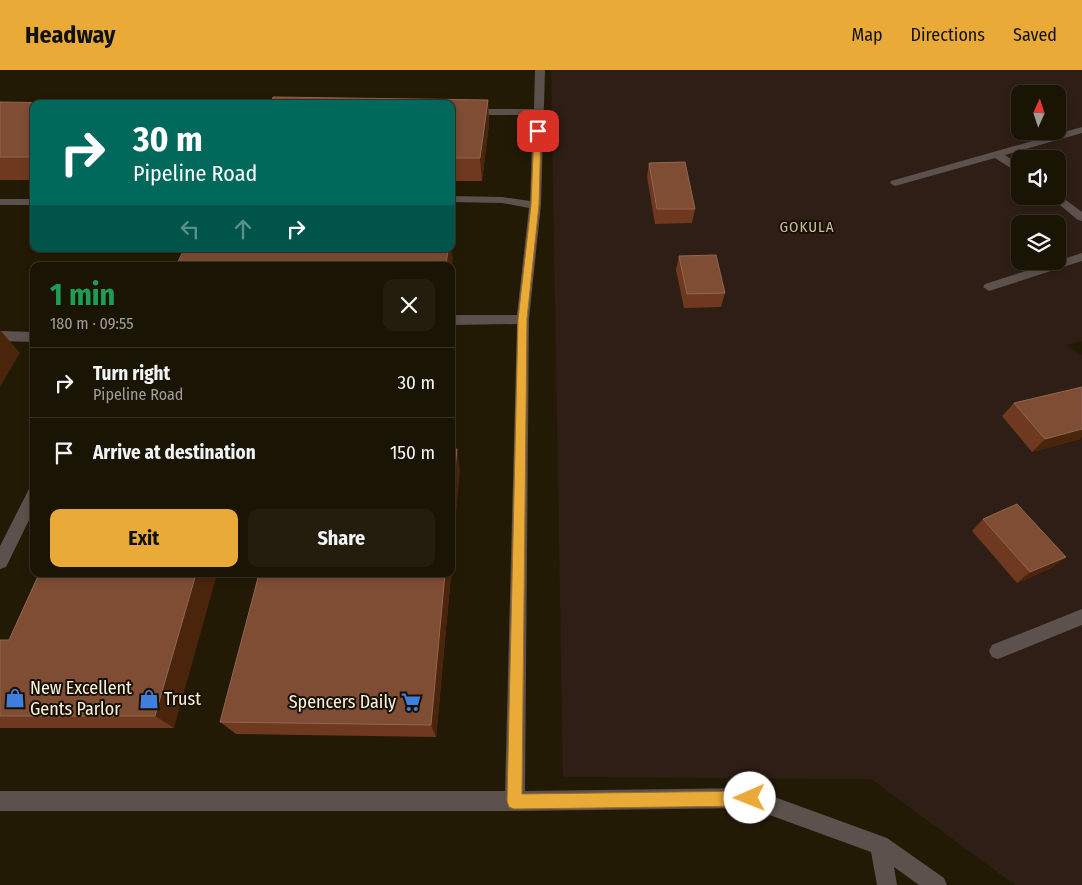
<!DOCTYPE html>
<meta charset="utf-8">
<style>
body{margin:0;font-family:"Fira Sans Condensed",sans-serif;background:#231d0e;color:#f1f3f6;height:100vh;display:flex;flex-direction:column;font-size:19px;white-space:nowrap}
*{box-sizing:border-box;margin:0}
p{font-size:16px;color:#9f9e9a}
.icon{flex:none;width:28px;height:28px;fill:none;stroke:currentColor;stroke-width:2;stroke-linecap:round;stroke-linejoin:round}
.map{position:relative;flex:1;overflow:hidden}
.sheet{position:absolute;left:30px;top:192px;width:425px;height:315px;display:flex;flex-direction:column;background:#1a1404;border-radius:10px;box-shadow:0 2px 8px #0003,0 0 0 1px #383326}
.sheet>*{flex:none}
.banner{position:absolute;left:30px;top:30px;width:425px;height:152px;border-radius:10px;box-shadow:0 2px 8px #0003,0 0 0 1px #383326;background:#00695c;color:#fff;overflow:hidden}
.needle{width:32px;rotate:3deg}
.buttons{position:absolute;left:1011px;top:15px;display:grid;gap:10px}
.buttons a{display:grid;place-items:center;width:55px;height:55px;border-radius:10px;background:#1a1404;box-shadow:0 2px 8px #0003,0 0 0 1px #383326;font-size:25px}
.pin{position:absolute;display:grid;place-items:center;width:42px;height:42px;color:#fff;margin:-21px;border-radius:10px;box-shadow:0 2px 8px #0006}
.me{position:absolute;width:55px;margin:-28px;rotate:269deg;stroke-linejoin:round;filter:drop-shadow(0 0 4px #0008)}
.turn{display:flex;align-items:center;gap:18px;height:105px;padding:0 20px;font-size:22px}
.turn .icon{width:65px;height:65px;stroke-width:2.5}
.turn b{display:block;font-size:35px;line-height:42px}
.lanes{display:flex;align-items:center;height:48px;padding:0 20px;background:#0003;justify-content:center;gap:25px;direction:ltr}
.lanes .off{opacity:.35}
.round{display:grid;place-items:center;flex:none;width:52px;height:52px;border-radius:10px;background:#231d0e}
.summary{display:flex;align-items:center;justify-content:space-between;height:85px;padding:0 20px}
h1{font-size:30px;font-weight:700;line-height:38px;color:#1e9e55}
.cta{display:flex;gap:10px;margin-top:auto;padding:10px 20px}
.cta a{flex:1;height:58px;border-radius:10px;background:#eaaa38;color:#111;font-size:20px;font-weight:700;line-height:58px;text-align:center}
.cta a+a{background:#231d0e;color:#f1f3f6}
ul{padding:0;list-style:none}
li{display:flex;align-items:center;gap:15px;height:70px;padding:0 20px;border-top:1px solid #383326}
li div{flex:1}
li b{display:block;font-size:19px}
li em{font-style:normal}
header{display:flex;align-items:center;gap:30px;box-sizing:border-box;height:70px;padding:0 25px;background:#eaaa38;color:#111}
header strong{font-size:24px}
nav{display:flex;gap:28px;margin-inline-start:auto;font-size:18px}
.map>svg:first-child{display:block}
.commercial{fill:#2e1e16;fill-rule:evenodd}
.lines{fill:none;stroke-linecap:round;stroke-linejoin:round}
.minor{fill:#5c514d;fill-rule:evenodd}
.wall{fill:#6f391f}
.shaded-wall{fill:#4b240c}
.building{fill:#7e4d34;stroke:#916750}
.route{fill:#eaaa38;stroke:#986e24}
.labels{text-anchor:middle;stroke-width:4;stroke-linejoin:round;paint-order:stroke}
.far-quarter-label{font-size:15px;letter-spacing:1px;fill:#c9bda4;stroke:#1a1000}
.near-poi-label{font-size:18px;fill:#f9f3e6;stroke:#1a1000;text-anchor:start}
</style>
<header>
<strong>Headway</strong>
<nav><a>Map</a><a>Directions</a><a>Saved</a></nav>
</header>
<div class="map">
<svg width="1082" height="815" viewBox="0 0 1082 815">
<rect width="100%" height="100%" fill="#231a06"/>
<path class="commercial" d="M551 0H1082V271L1066 275 1082 285V815H1015L871 709 563 707ZM1020 24H1058V61H1020ZM1020 89H1058V126H1020ZM1020 154H1058V191H1020Z"/>
<g class="lines">
<path class="minor" d="M535 0H545L541 135 529 249 525 721 750 718 887 768 944 808 947 815H919L894 797 897 815H877L871 782 750 738 515 741H0V721H505L517 254 451 255V245H517L529 138 502 133 451 132V126L502 127 530 131 533 45H451V39H534Z
M1082 57V63L1005 85 1020 96V104L995 88 895 116 890 113 891 111Z
M1058 124 1082 142V151L1078 150 1049 126H1058Z
M0 129H34V135H0Z
M1082 183V191L989 221 983 217 985 214Z
M0 261 34 262V272L0 271Z
M34 418V440L6 497 0 499V476L29 419Z
M1082 539V555L998 589 992 587 989 581 992 575Z"/>
</g>
<path class="wall" d="M488 30 489 53 482 111H451V34Z
M0 32 34 34V110H0Z
M649 93 695 139 692 153 655 154 647 107Z
M679 186 725 223 721 237 684 238 676 200Z
M1014 333 1080 369 1032 382 1002 346Z
M983 449 1066 487 1051 498 1017 513 972 461Z
M39 504 174 658H0V570H9Z
M451 504 436 667 236 664 220 652Z"/>
<path class="shaded-wall" d="M488 30 489 53 482 111 480 88Z
M451 178 453 189 451 201V196H446L448 179H451Z
M0 260 20 283 0 317Z
M1082 357V367L1080 369 1032 382 1045 369Z
M457 379 460 400 451 501V440Z
M1066 487 1051 498 1017 513 1030 502Z
M196 504H217L174 658 155 646Z
M445 504H451L436 667 431 655Z"/>
<path class="building" d="M273 27 488 30 480 88H451V34H270Z
M151 31 263 34H149Z
M0 32 130 34H34V87H0Z
M685 92 695 139H657L649 93Z
M184 179H448L446 196H176Z
M716 185 725 223 687 224 679 186Z
M1082 317V359L1045 369 1014 333Z
M451 379H457L451 440Z
M1017 434 1066 487 1030 502 983 449Z
M39 504H196L155 646H0V570H9Z
M259 504H445L431 655 220 652Z"/>
<path class="route" d="M538 58 541 61 539 135 527 249 522 724 750 721 755 723 757 728 755 733 750 736 514 739 509 737 507 731 518 249 531 135 534 61Z"/>
<defs>
<symbol id="shop-bare" viewBox="-9 -9 18 18"><path d="M-5-2.5h2.3a2.7 3.5 0 0 1 5.4 0H5L5.5 6h-11ZM-1.5-2.5h3a1.5 2.3 0 0 0-3 0Z" fill="#3f7fe0" stroke="#1a1000" stroke-width="2.5" paint-order="stroke"/></symbol>
<symbol id="supermarket-bare" viewBox="-9 -9 18 18"><path d="M-6-5.5h2.5l.6 2H6L4.5 2H-2.5L-4.4-4H-6ZM-1.5 3.2a1.3 1.3 0 1 0 .1 0ZM3 3.2a1.3 1.3 0 1 0 .1 0Z" fill="#3f7fe0" stroke="#1a1000" stroke-width="2.5" paint-order="stroke"/></symbol>
</defs>
<g fill-rule="evenodd">
<use href="#shop-bare" x="1" y="614" width="28" height="28"/>
<use href="#shop-bare" x="135" y="615" width="28" height="28"/>
<use href="#supermarket-bare" x="397" y="618" width="28" height="28"/>
</g>
<g class="labels">
<g class="far-quarter-label">
<text x="807" y="162">GOKULA</text>
</g>
<g class="near-poi-label">
<text x="30" y="624">New Excellent<tspan x="30" dy="21">Gents Parlor</tspan></text>
<text x="164" y="635">Trust</text>
<text x="396" y="638" text-anchor="end">Spencers Daily</text>
</g>
</g>
</svg>
<div class="buttons">
<a><svg class="needle" viewBox="-14 -14 28 28"><path d="M0-13l5 13h-10z" fill="#e53935"/><path d="M0 13l5-13h-10z" fill="#9f9e9a"/></svg></a>
<a><svg class="icon" aria-label="sound" viewBox="0 0 24 24"><path d="M4 9h4l5-4v14l-5-4H4zM17 9q2 3 0 6"/></svg></a>
<a><svg class="icon" aria-label="layers" viewBox="0 0 24 24"><path d="M12 4l9 5-9 5-9-5zM3 14l9 5 9-5"/></svg></a>
</div>
<div class="pin" style="left:538px;top:61px;background:#d93025"><svg class="icon" aria-label="arrive" viewBox="0 0 24 24"><path d="M6 21V4h12l-3 4 3 4H6"/></svg></div>
<svg class="me" style="left:750px;top:728px" viewBox="-20 -20 40 40"><circle r="19" fill="#fff"/><path d="M0-13L10 11 0 6-10 11z" fill="#eaaa38"/></svg>
<div class="banner">
<div class="turn"><svg class="icon" aria-label="right" viewBox="0 0 24 24"><path d="M7 20v-9h11M14 6l5 5-5 5"/></svg><div><b>30 m</b>Pipeline Road</div></div>
<div class="lanes"><svg class="icon off" aria-label="left" viewBox="0 0 24 24"><path d="M17 20v-9H6M10 6l-5 5 5 5"/></svg><svg class="icon off" aria-label="ahead" viewBox="0 0 24 24"><path d="M12 20V5M6 11l6-6 6 6"/></svg><svg class="icon" aria-label="right" viewBox="0 0 24 24"><path d="M7 20v-9h11M14 6l5 5-5 5"/></svg></div>
</div>
<section class="sheet">
<div class="summary"><div><h1>1 min</h1><p>180 m · 09:55</p></div><a class="round"><svg class="icon" aria-label="close" viewBox="0 0 24 24"><path d="M6 6l12 12M18 6L6 18"/></svg></a></div>
<ul>
<li><svg class="icon" aria-label="right" viewBox="0 0 24 24"><path d="M7 20v-9h11M14 6l5 5-5 5"/></svg><div><b>Turn right</b><p>Pipeline Road</p></div><em>30 m</em></li>
<li><svg class="icon" aria-label="arrive" viewBox="0 0 24 24"><path d="M6 21V4h12l-3 4 3 4H6"/></svg><div><b>Arrive at destination</b></div><em>150 m</em></li>
</ul>
<div class="cta"><a>Exit</a><a>Share</a></div>
</section>
</div>
